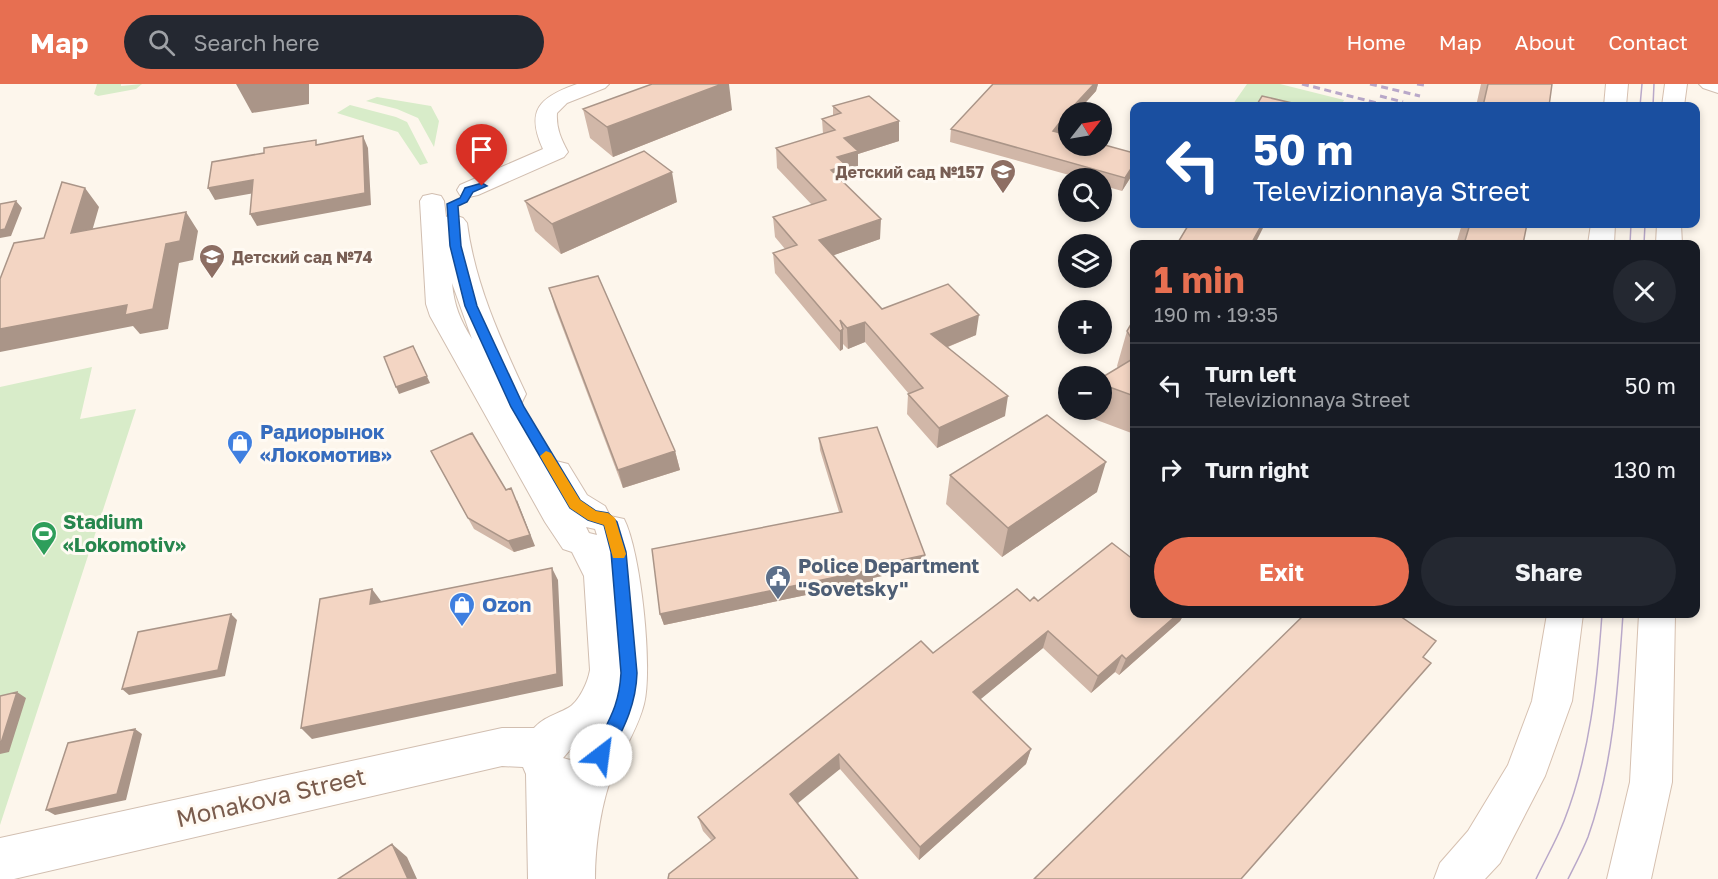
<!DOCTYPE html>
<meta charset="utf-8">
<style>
body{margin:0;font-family:"Golos Text",sans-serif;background:#242831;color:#f1f3f6;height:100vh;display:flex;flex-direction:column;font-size:22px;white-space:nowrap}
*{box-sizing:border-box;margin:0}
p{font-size:20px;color:#9ea1a6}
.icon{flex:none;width:33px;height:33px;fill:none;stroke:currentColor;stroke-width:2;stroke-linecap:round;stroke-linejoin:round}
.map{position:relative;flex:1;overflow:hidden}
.details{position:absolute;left:1130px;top:156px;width:570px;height:378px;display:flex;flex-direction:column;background:#171b24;border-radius:12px;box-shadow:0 3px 9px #0003}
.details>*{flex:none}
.hud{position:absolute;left:1130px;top:18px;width:570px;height:126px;border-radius:12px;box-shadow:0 3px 9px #0003;background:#1a4fa0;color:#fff;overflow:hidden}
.needle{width:39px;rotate:59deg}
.controls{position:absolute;left:1058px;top:18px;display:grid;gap:12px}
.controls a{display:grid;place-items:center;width:54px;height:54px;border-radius:50%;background:#171b24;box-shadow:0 3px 9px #0003;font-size:30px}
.pin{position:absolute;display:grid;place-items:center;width:51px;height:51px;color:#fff;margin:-62px -26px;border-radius:50% 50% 50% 0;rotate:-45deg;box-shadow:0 0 6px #0007}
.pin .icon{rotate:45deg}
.me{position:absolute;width:66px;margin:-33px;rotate:30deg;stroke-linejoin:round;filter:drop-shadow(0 0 4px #0008)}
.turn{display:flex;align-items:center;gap:21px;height:126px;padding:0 24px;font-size:27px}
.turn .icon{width:78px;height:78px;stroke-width:2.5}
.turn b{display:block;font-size:42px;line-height:51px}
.round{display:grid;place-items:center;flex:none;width:63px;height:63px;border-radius:32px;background:#242831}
.summary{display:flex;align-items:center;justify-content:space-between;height:102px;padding:0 24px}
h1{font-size:36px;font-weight:700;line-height:45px;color:#e76f51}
.cta{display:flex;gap:12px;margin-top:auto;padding:12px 24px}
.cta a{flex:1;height:69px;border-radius:36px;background:#e76f51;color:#fff;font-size:24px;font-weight:700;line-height:69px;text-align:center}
.cta a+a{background:#242831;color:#f1f3f6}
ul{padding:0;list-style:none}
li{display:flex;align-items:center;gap:18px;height:84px;padding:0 24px;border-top:2px solid #363941}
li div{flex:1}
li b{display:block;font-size:22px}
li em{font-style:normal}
header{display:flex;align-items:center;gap:36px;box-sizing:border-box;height:84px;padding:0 30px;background:#e76f51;color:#fff}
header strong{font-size:28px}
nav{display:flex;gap:33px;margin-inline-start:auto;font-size:21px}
.search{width:420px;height:54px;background:#242831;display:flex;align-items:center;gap:15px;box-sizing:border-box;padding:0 21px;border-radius:33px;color:#9ea1a6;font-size:22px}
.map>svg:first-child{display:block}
.green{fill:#d8ecc9}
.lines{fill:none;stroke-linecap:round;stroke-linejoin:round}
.street-casing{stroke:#d1beb0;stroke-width:2}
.secondary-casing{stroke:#d6c0b0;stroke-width:2}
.street{fill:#fff;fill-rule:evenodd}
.secondary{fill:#fff;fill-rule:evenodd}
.tram{stroke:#b9a8c9;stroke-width:1.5}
.rail{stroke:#b9a8c9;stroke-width:3;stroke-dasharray:7 4.5;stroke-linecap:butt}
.wall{fill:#d1b7a8}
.shaded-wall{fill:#aa9588}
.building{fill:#f3d5c3;stroke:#aa9588;stroke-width:1.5}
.route{fill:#1a73e8;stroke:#114b97;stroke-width:1.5}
.slow{fill:#f59e0b}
.labels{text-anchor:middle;stroke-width:6;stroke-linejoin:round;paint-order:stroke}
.far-education-label{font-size:16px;font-weight:bold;fill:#785e54;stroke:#fffaf3;text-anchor:end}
.shop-label{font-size:20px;font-weight:bold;fill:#366cbe;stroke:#fffaf3;text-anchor:start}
.leisure-label{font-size:20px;font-weight:bold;fill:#27864d;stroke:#fffaf3;text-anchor:start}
.service-label{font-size:20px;font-weight:bold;fill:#4e5e75;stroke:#fffaf3;text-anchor:start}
.near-street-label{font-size:24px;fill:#7a5c4d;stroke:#fffaf3}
</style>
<header>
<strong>Map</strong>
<div class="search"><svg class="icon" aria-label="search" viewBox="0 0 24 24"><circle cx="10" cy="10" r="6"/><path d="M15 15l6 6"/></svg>Search here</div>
<nav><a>Home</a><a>Map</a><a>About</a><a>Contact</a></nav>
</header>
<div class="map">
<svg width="1718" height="795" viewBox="0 0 1718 795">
<rect width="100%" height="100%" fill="#fdf6ec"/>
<path class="green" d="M97 0H121V2L142 0 136 5 98 12 94 10Z
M1247 0H1280L1344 16 1341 22H1236L1233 20Z
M377 13 431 22 439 37 434 63 418 34 397 25 366 17Z
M350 21 396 33 407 38 428 79 420 81 398 48 337 29Z
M92 283 80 335 136 325 0 741V303Z"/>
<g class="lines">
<defs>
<path id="street" d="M577 0H609L605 4 567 19 557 29C556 44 561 55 568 68L564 73 478 111 469 113 460 111 457 106 460 101 543 65C525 26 540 13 577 0Z
M1699 0H1718V9L1703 4Z
M432 110 441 112 444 117 446 133 454 131 463 134 467 139C475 200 500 254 526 310L522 318 510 321 546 380 556 377 568 380 587 411 605 422 610 432 624 435C641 468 653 585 644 620 638 644 624 665 614 687 601 717 595 762 595 795H528L526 690 523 683 502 682 14 795H0V754L502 644H534C544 633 555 631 568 624 579 618 588 598 590 586L584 492 572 468 563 465 545 438 430 232 426 220 420 117 423 112ZM452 199 472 255C460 236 454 221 452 199ZM586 443 595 445 597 451 589 449ZM575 660 581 662 577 670 570 676 563 674Z"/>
<path id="secondary" d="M1606 0H1628L1626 22H1604Z
M1665 0H1687L1684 22H1662Z
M1591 140H1615L1614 160H1588Z
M1657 140H1681L1682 160H1656Z
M1547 530H1583L1572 617 1545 692 1500 779 1485 795H1434L1440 779 1468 747 1508 681 1532 617Z
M1639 530H1675L1672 698 1651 795H1607L1630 698Z"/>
</defs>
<use href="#street" class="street-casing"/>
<use href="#secondary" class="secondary-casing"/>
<use href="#street" class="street"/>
<use href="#secondary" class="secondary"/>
<path class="tram" d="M1640 22 1642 0
M1653 22 1654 0
M1630 160 1631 140
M1644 160 1645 140
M1536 795C1545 776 1556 757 1564 737 1590 671 1597 600 1602 530
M1568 795C1575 781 1582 768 1588 753 1613 682 1618 605 1623 530"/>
<path class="rail" d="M1302 0 1389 22
M1370 0 1420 12
M1417 0 1424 1
M1380 12 1403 18"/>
</g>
<path class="wall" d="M993 0H1098L1096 7 1077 28H1068V39L1060 49 1134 69V88L1122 107 1101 101V94H1080L950 58 951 45Z
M1481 0H1552L1549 22H1476Z
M833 22 899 37V57L858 70V87L846 91V101L880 155 834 171 882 225 976 251 948 263 1005 332 937 364 907 330 908 310H909L865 258 848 265 843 260V265L840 267 775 189 773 169 785 165 775 153 773 133 812 121 777 84 776 64 823 50 822 35 833 31Z
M583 25 732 26 613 73 590 54Z
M525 117 677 118 561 170 535 147Z
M1462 140H1527L1523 160H1456Z
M549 204 675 367 680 386 623 404 555 224Z
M1134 235V350L1086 332 1088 326H1101V294L1118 284 1117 282 1127 247Z
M819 354 923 483 873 494V497L664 541 660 530 839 428 820 366Z
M431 367 535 462 514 468 474 445Z
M950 391 1097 408 1002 473 946 420Z
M1030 517 1134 530H1184L1180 537 1119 591 1115 588 1091 609 1043 564 980 615 1031 665 1026 680 919 776 840 685 711 756 703 747 698 733 933 569Z"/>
<path class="shaded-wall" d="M236 0H309V20L252 29Z
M722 0H729L732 26 613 73 607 43Z
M1094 0H1098L1096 7 1077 28H1069Z
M1068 30V39L1050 60 1053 47Z
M899 37V57L858 70V87L846 91V101L831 86 837 73 844 54Z
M363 52 368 64 371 121 257 142 250 130Z
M1134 80V88L1122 107 1125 94Z
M672 88 677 118 561 170 552 140Z
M253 96 260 108 215 116 208 104Z
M85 104 99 123 86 168 71 149Z
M16 117 22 124 11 152 0 154V146Z
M186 128 198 147 193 176 179 179 168 245 140 250 133 242 0 268V245Z
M881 135 880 155 820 176 819 156Z
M1262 140H1265L1255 160H1251Z
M979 231 976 251 930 270 931 250Z
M865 238V258L848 265 847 244Z
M843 245V265L840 267V247Z
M413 262 430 299 399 310 396 303Z
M1008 312 1005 332 937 364 939 344Z
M675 367 680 386 623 404 618 386Z
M1106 378 1097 408 1002 473 1008 444Z
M517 416 535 462 514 468 508 457Z
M925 471 923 483 873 494V497L664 541 660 530Z
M552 484 558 496 563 602 312 655 301 644Z
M372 505 381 517 380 533 370 520Z
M231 530 237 536 225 592 129 611 122 605Z
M1178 530H1184L1180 537 1119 591 1126 575Z
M1048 547 1043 564 970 624 973 608Z
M1122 571 1115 588 1091 609 1098 592Z
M17 608 26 614 9 668 0 670V662Z
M135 645 142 650 126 716 55 731 46 726Z
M1031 665 1026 680 919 776 920 763Z
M839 670 840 685 792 724 790 710Z
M392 760 407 773 417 795H408Z"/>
<path class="building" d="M652 0H722L607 43 583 25Z
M993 0H1094L1068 28 1053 47 1068 51V62H1101V60L1134 69V80L1125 94 951 45Z
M1488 0H1552L1549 22H1483Z
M869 12 899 37 844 54 858 67 837 73 846 81 831 86 881 135 819 156 882 225 948 200 979 231 931 250 1008 312 939 344 908 310 923 304 865 238 847 244 840 236 843 245 840 247 773 169 797 161 773 133 826 116 776 64 835 46 822 35 841 29 833 22Z
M1262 12 1305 22H1256Z
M363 52 365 109 250 130 253 96 208 104 212 78 264 69V64L316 56V61Z
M644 67 672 88 552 140 525 117Z
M62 98 85 104 71 149 186 128 180 157 166 160 153 225 125 231 127 221 0 245V195L14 159 44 154Z
M16 117 5 145 0 146V120Z
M1189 140H1262L1251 160H1177Z
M1470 140H1527L1523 160H1464Z
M598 192 675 367 618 386 549 204Z
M1134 235V259L1127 247Z
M413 262 427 292 396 303 384 273Z
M1134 274V312L1101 300V294Z
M1047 331 1106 378 1008 444 950 391Z
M877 343 925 471 873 482 874 485 660 530 652 465 842 428 819 354Z
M472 349 506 406 511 404 530 451 508 457 468 434 431 367Z
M1112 459 1134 476V530H1178L1126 575 1122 571 1098 592 1048 547 973 608 1031 665 920 763 839 670 790 710 858 795H668L669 790 715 754 698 733 921 557 933 569 1017 505 1030 517 1034 513 1038 517Z
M552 484 557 590 301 644 320 515 372 505 370 520Z
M231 530 218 586 122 605 138 548Z
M1305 530H1397L1436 557 1423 573 1431 579 1241 795H1034Z
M17 608 0 662V612Z
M135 645 117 710 46 726 68 659Z
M392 760 408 795H338Z"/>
<path class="route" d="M482 99 487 102 473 108 467 118 458 122 461 162 477 222 524 323 580 416 596 427 608 429 617 438 626 468 637 589C636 623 622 647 607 677L601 679 595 677 592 671C606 639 619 626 621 589L611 468 604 441 588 436 570 424 511 323 465 222 450 162 447 120 460 114 465 104Z"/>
<path class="slow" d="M546 367 551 369 580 416 596 427 608 429 615 434 626 470 624 474H613L604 441 588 436 570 424 540 372Z"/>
<defs>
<symbol id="school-pin" viewBox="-11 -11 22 30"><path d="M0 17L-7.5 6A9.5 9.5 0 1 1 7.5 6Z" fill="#8d6e63" stroke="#fffaf3"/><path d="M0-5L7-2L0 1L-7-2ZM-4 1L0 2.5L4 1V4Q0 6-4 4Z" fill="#fff"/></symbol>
<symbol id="shop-pin" viewBox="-11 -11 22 30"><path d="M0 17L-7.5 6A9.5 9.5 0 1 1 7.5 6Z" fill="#3f7fe0" stroke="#fffaf3"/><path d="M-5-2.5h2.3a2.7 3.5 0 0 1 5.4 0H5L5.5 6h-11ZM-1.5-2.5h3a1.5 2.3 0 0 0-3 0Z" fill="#fff"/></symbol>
<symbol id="stadium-pin" viewBox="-11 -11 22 30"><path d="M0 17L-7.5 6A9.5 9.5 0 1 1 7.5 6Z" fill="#2e9e5b" stroke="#fffaf3"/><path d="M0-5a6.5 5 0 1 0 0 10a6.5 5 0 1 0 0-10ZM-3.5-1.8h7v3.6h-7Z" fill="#fff"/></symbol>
<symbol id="civic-pin" viewBox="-11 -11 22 30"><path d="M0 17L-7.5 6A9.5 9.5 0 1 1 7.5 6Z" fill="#5c6f8a" stroke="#fffaf3"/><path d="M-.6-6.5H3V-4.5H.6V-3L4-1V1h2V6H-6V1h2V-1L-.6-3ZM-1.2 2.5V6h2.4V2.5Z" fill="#fff"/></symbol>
</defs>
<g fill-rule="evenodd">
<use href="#school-pin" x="988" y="73" width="30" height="40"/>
<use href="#school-pin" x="197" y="158" width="30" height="40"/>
<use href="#shop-pin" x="225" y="344" width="30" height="40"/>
<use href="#stadium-pin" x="29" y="435" width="30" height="40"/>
<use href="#civic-pin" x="763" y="479" width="30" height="40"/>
<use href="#shop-pin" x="447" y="506" width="30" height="40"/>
</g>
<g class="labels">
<g class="far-education-label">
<text x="984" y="94">Детский сад №157</text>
<text x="232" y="179" text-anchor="start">Детский сад №74</text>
</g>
<g class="shop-label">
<text x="260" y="355">Радиорынок<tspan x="260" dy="23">«Локомотив»</tspan></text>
<text x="482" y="528">Ozon</text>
</g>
<g class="leisure-label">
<text x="63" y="445">Stadium<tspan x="63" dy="23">«Lokomotiv»</tspan></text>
</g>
<g class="service-label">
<text x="798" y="489">Police Department<tspan x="798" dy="23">"Sovetsky"</tspan></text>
</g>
<g class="near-street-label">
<text transform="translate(271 714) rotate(-13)" y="8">Monakova Street</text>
</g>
</g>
</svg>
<div class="controls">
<a><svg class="needle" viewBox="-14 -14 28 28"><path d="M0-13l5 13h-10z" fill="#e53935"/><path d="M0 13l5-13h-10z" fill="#9ea1a6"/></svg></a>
<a><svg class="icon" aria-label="search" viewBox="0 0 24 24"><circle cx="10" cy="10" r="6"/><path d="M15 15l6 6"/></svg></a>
<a><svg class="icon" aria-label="layers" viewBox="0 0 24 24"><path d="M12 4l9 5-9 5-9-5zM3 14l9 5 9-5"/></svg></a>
<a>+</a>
<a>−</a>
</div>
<div class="pin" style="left:482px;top:102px;background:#d93025"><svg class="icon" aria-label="arrive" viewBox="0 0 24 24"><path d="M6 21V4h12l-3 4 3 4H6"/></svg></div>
<svg class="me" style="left:601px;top:671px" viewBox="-20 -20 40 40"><circle r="19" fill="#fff"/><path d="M0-13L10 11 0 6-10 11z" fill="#1a73e8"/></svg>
<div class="hud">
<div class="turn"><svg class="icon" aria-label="left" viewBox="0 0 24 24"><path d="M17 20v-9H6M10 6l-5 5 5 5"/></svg><div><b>50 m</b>Televizionnaya Street</div></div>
</div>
<section class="details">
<div class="summary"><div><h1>1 min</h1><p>190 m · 19:35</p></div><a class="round"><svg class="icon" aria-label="close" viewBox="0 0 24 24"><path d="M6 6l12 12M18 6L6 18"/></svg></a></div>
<ul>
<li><svg class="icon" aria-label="left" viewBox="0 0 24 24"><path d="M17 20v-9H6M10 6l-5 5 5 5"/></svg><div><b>Turn left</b><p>Televizionnaya Street</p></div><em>50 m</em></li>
<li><svg class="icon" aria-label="right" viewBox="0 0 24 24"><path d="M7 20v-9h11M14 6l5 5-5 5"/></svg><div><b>Turn right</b></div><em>130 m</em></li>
</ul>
<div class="cta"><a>Exit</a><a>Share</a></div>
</section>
</div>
